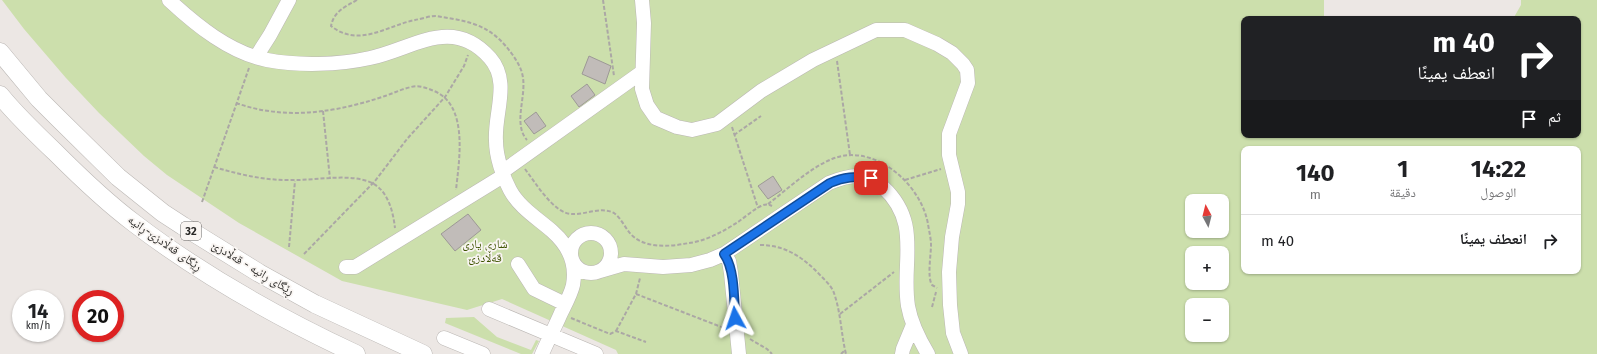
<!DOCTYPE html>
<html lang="ar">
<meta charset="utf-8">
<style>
body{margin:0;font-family:"Fira Sans","Noto Naskh Arabic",sans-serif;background:#f2f2f2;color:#202124;direction:rtl;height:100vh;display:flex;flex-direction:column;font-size:15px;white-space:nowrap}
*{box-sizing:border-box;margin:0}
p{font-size:13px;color:#757577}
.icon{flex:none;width:22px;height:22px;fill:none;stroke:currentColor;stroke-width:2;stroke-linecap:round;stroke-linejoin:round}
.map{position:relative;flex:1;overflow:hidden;direction:ltr}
.panel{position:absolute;left:1241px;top:146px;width:340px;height:128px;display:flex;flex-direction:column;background:#fff;border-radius:8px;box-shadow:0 1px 3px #0004;direction:rtl}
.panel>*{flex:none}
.top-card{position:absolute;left:1241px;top:16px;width:340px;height:122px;border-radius:8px;box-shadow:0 1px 3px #0004;direction:rtl;background:#202124;color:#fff;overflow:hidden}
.needle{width:26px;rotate:353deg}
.tools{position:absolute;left:1185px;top:194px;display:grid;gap:8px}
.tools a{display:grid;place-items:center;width:44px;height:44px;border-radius:8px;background:#fff;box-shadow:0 1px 3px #0004;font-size:20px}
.speed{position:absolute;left:12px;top:290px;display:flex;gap:8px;font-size:20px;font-weight:700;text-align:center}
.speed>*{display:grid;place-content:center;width:52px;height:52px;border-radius:50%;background:#fff;box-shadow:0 1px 3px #0004;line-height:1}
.speed small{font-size:10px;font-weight:400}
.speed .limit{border:6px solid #d22;background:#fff;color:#111}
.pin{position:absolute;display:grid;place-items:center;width:34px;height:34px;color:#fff;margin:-17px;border-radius:8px;box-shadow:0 2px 6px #0006}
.me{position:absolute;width:44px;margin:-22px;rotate:355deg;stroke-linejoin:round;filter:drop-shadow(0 0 3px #0008)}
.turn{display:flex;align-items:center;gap:14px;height:84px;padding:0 20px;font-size:18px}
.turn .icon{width:52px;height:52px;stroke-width:2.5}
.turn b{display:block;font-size:28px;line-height:34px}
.then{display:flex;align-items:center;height:38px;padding:0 20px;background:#0003;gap:8px;font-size:15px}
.eta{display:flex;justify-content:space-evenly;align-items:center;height:68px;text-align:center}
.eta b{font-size:24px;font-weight:700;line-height:28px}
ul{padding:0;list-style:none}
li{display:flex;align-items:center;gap:12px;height:52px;padding:0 20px;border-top:1px solid #e0e0e0}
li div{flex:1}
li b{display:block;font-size:15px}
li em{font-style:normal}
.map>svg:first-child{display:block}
.green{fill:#ccdfac;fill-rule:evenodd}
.building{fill:#c1bcb9;stroke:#9d9996}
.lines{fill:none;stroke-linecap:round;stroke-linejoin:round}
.minor-casing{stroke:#bbb7b4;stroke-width:15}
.major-casing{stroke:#bbb7b4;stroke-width:19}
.path{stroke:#aba7a5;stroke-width:2;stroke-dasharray:4 2;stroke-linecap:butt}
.minor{stroke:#fff;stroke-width:14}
.major{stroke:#fff;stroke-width:18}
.route-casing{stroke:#114b97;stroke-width:10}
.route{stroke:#1a73e8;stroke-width:7}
.labels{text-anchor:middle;stroke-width:3.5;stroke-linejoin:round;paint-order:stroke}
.shield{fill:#f9f5f2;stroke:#666462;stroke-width:1}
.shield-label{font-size:11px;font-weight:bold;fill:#272624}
.street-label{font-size:12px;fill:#272624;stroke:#f9f5f2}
.park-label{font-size:12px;fill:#3e5300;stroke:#f9f5f2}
</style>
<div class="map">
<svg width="1597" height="354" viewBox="0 0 1597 354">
<rect width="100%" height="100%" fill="#ece7e4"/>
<path class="green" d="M2 0H1324V19H1244V135H1578V19H1513L1521 5V0H1597V354H618L616 350 502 299 467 310 342 281 239 223 167 175 144 156 99 113 66 78 24 29ZM1244 149H1578V271H1244ZM1192 201H1222V231H1192ZM1192 253H1222V283H1192ZM1192 305H1222V335H1192Z
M474 317 497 337 531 350 536 340 539 341 532 354H521L445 323 446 318Z"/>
<path class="building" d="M589 56 611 66 605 84 582 74Z
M587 84 595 95 579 107 571 96Z
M536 112 546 126 534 134 524 121Z
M773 176 782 190 768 199 758 186Z
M468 214 481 230 455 251 441 234Z"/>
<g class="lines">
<defs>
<path id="minor" d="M169 0C196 25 230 53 267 60 298 66 339 65 370 58 413 49 452 15 490 58 511 82 494 113 496 141 496 157 503 177 510 190 519 207 537 218 552 231 568 245 577 263 573 285 571 294 565 305 561 313 555 327 548 340 542 354
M642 0 644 23 642 89 647 105 656 118 677 127 692 130 717 124 761 91 813 60 876 30H905L937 44 952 53 963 64 967 70 968 83 949 134V155L958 192V204L952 237 949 272 950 305 953 333 961 354
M256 57 270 35 289 0
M502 172 642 72
M571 253a20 20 0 1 1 40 0a20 20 0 1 1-40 0Z
M724 254 729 261 731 273 739 354
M518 264 534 289 565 304
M346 267H355L503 176
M600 271 624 264 663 267 691 265 710 260 724 254 829 183C849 175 866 171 883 187 922 223 901 262 908 306 911 323 919 339 928 354
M489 309 596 354
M444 338 483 354
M902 354 903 349 913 325"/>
<path id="major" d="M0 52 39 99 57 117 118 177 163 213 183 226 259 273 315 304 423 354
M0 95C17 116 36 134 55 152 80 177 106 202 134 223 202 275 279 318 356 354"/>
</defs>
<use href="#minor" class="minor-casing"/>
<use href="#major" class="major-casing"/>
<path class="path" d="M357 0C345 7 334 11 331 26 359 48 386 26 415 20 421 19 429 16 436 16 442 17 448 18 454 19 481 24 496 32 512 54 517 61 522 69 523 78 526 98 513 124 527 140
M603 0 614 76
M837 61 850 155
M236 103C264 113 294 115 323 111 341 109 368 102 385 96 394 93 402 89 411 87 419 85 427 88 434 91 469 105 459 161 456 190
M323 111 330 179
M732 127 758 208
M734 135 761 116
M214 167C241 175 267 181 296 180 318 180 351 173 372 183 388 191 393 211 395 228
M525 169C535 182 554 214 572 214 585 215 601 206 614 213 620 217 625 227 629 232 642 249 669 247 689 243 706 241 724 231 738 222 745 217 753 210 761 206 765 204 768 204 772 206
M905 180 941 169
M202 202 249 68
M768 204C788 189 808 169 832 159 874 142 921 184 928 224 929 231 931 238 931 245 931 255 927 277 932 285 934 286 936 287 937 288
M760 245C786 245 804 258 821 276 826 281 832 287 834 293 841 313 841 334 846 354
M289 247 295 181
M304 254 375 181 407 139 445 97 464 66 468 55
M636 294 724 328
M932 307 936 292
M840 314 894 272
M571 318 610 334 616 331 646 342
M616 331 636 294 640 278
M750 339 767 349 772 354
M841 354 845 350"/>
<use href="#minor" class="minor"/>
<use href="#major" class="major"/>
</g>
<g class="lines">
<defs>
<path id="route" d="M735 318C734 300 735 269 724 254L830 183C844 177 855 176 871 178"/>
</defs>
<use href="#route" class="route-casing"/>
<use href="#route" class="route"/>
</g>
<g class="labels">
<rect class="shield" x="181" y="222" width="20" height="18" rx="3"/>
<g class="shield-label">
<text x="191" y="235">32</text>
</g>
<g class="street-label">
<text transform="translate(165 243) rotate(35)" y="4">ڕێگای قەڵادزێ-ڕانیە</text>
<text transform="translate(253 268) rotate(31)" y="4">ڕێگای ڕانیە - قەڵادزێ</text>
</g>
<g class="park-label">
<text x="485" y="248">شاری یاری<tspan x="485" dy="14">قەڵادزێ</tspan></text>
</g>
</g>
</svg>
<div class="tools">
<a><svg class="needle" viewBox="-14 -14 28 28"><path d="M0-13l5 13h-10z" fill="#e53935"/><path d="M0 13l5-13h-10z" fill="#757577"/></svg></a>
<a>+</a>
<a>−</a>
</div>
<div class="speed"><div>14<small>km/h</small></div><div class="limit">20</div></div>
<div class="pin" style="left:871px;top:178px;background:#d93025"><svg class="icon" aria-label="arrive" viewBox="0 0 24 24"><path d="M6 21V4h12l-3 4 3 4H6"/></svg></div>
<svg class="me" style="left:735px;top:318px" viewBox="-20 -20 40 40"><path d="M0-17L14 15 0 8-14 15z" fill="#1a73e8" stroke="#fff" stroke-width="4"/></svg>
<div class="top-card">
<div class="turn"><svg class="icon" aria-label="right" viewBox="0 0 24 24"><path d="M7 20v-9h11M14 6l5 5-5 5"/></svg><div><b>40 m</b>انعطف يمينًا</div></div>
<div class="then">ثم<svg class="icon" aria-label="arrive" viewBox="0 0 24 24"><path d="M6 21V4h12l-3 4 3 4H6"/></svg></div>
</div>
<section class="panel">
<div class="eta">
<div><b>14:22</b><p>الوصول</p></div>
<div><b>1</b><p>دقيقة</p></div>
<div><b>140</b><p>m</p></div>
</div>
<ul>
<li><svg class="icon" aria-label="right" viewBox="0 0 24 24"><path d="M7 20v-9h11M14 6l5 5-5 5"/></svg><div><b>انعطف يمينًا</b></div><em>40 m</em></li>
</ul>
</section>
</div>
